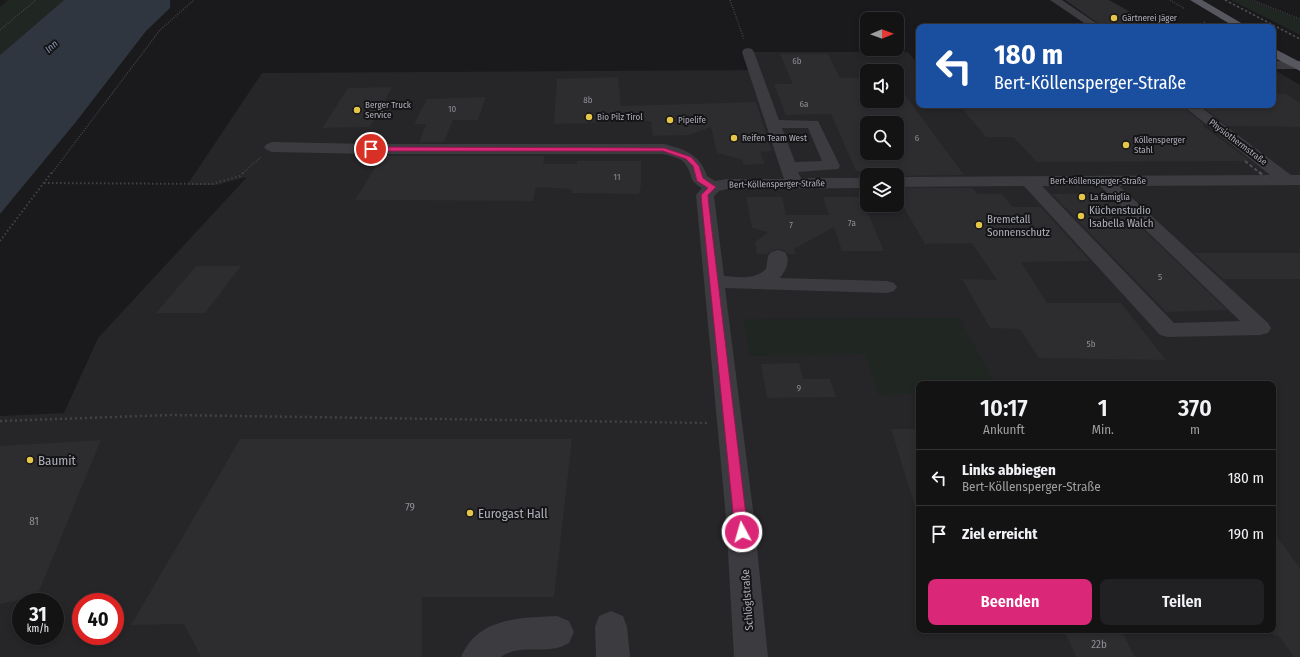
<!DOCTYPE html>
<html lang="de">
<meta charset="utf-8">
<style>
body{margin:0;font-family:"Fira Sans Condensed",sans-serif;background:#212022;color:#f1f3f6;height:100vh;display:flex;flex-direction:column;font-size:15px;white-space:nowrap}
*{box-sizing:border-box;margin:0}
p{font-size:13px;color:#9d9ea0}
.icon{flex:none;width:22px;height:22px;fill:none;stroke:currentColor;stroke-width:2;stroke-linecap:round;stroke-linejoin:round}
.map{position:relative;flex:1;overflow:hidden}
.details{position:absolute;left:916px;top:381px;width:360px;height:252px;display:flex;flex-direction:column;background:#141314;border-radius:8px;box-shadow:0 2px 6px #0003,0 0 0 1px #333234}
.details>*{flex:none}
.banner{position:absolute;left:916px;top:24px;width:360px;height:84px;border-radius:8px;box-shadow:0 2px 6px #0003,0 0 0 1px #333234;background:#1a4fa0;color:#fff;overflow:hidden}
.needle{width:26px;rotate:89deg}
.buttons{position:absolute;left:860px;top:12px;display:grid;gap:8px}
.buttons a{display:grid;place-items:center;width:44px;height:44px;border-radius:8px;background:#141314;box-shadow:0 2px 6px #0003,0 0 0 1px #333234;font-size:20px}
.speed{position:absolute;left:12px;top:593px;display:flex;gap:8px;font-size:20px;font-weight:700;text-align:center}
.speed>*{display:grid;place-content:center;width:52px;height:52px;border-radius:50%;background:#141314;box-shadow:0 2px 6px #0003,0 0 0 1px #333234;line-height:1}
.speed small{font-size:10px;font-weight:400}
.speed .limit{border:6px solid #d22;background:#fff;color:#111}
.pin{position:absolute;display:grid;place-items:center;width:34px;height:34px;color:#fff;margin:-17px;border:2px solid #fff;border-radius:50%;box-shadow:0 1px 4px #0007}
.me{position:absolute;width:44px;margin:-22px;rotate:354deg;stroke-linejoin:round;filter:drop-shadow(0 0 3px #0008)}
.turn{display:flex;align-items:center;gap:14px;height:84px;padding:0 12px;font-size:18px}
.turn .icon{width:52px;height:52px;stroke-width:2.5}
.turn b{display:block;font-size:28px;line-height:34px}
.eta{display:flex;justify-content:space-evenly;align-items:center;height:68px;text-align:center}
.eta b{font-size:24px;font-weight:600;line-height:28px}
.button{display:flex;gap:8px;margin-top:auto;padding:8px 12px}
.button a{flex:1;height:46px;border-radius:8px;background:#db2777;color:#fff;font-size:16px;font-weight:600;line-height:46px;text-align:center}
.button a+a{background:#212022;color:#f1f3f6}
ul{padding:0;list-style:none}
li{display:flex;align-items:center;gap:12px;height:56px;padding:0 12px;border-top:1px solid #333234}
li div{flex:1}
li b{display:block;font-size:15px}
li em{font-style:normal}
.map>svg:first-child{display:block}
.built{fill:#262528;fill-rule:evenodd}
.green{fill:#202622}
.water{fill:#30363f}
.building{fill:#2d2c2f;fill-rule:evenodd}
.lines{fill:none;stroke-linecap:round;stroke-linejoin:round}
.path-far2{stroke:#414247;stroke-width:1.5;stroke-dasharray:1 1.5;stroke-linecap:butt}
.path-far1{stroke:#414247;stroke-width:2;stroke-dasharray:1.5 2.5;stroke-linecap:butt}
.path{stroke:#414247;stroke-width:2.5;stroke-dasharray:2 3;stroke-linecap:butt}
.minor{fill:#3b3b40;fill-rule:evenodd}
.major{fill:#57575f;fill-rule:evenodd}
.rail-far2{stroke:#4e4f55;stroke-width:1.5;stroke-dasharray:2.5 2;stroke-linecap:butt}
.rail-far1{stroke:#4e4f55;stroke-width:2;stroke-dasharray:3.5 2.5;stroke-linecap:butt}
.rail{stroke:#4e4f55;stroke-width:2.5;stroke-dasharray:4 3.5;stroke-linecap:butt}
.route{fill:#db2777;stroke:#8e194d}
.poi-dot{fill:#e4c649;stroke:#151416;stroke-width:1.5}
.labels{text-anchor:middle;stroke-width:4;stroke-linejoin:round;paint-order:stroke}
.far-poi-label{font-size:9px;fill:#adafba;stroke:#151416;text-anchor:start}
.number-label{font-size:9px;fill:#8c8e96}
.far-street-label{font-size:9px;fill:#adafba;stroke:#151416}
.far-water-label{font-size:10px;font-style:italic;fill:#8798b2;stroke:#151416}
.poi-label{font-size:11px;fill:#adafba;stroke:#151416;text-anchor:start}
.near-number-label{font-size:11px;fill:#8c8e96}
.street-label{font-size:11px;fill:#adafba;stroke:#151416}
.near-poi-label{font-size:13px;fill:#adafba;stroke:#151416;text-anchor:start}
</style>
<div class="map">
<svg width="1300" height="657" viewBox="0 0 1300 657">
<rect width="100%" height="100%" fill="#1a191b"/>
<path class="built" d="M752 52H908L919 65V105H1273V69L1300 85V657H0V416L64 413 98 338 247 177 217 185H187L262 73 759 70ZM867 71H897V101H867ZM867 123H897V153H867ZM867 175H897V205H867ZM919 384H1273V630H919ZM21 602H55V636H21ZM81 602H115V636H81Z"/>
<path class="green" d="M8 0H64L0 55V7Z
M1231 0H1250L1300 20V35Z
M959 318 995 384H919V394L879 395 865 354 750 356 744 319Z"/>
<path class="water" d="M64 0H171L170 1V8L146 31 75 123 0 214V55Z"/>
<path class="building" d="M1065 0H1109L1157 27H1103Z
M780 54H828L840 78H867V101H897V84L964 175 897 176V171H856L831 114 786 115 774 84H793ZM867 123H897V153H867Z
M618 77 621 106 756 102 772 151 760 152 765 164 743 165V160L717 153 711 127 689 135 653 136 651 121 554 124 557 79Z
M392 87 370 127 322 128 348 88Z
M1273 94H1286L1300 103V127L1228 126 1200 105H1273Z
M486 97 478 120H453L444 142H419L426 124H414L427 99Z
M959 105H1181L1205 125H1202L1250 161 1037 162 1013 137H986Z
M382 156H545L543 164H577V161H641V184L639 194 571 193 572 189 536 187 533 201 355 200Z
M897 188H973L977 194H1002L1013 207H1041L1090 261 1021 262 1047 303H1121L1166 360 1039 358 1020 329 990 328 962 279 997 280 972 243 925 244 897 196Z
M1105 193 1121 208 1227 310 1166 312 1052 194Z
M746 197H782L786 215H829L823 197H861L884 251H842L834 227 794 249 795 254H788L785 251 778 249 771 251 767 254H757L755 242 768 232 752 228Z
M1194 253H1300V279H1223Z
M196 266H241L205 313H156Z
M799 363 803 379H830L836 397 767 398 761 364Z
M891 429H919V506H915Z
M240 439H572L554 597H422V657H201L184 624 131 625Z
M101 440 37 596 0 604V446Z
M1273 531 1300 568V657H1294L1279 636 1273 635Z
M1064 630H1121L1135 657H1076Z"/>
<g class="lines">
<path class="path-far2" d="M730 0 744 39
M1170 0 1185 9
M1252 0 1300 19
M1204 22 1211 27
M0 30 36 0
M52 173 160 30 194 0
M243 173 261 157"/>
<path class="path-far1" d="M44 183 212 184 240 176 244 172
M0 241 52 172"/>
<path class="path" d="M0 421 171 415 708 423"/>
<path class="minor" d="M1050 0H1062L1102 27H1090Z
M748 48 752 49 754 52 779 120 818 121 840 166 838 169 798 172 801 178H867V188L727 189 719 191 714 196 724 276C739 277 754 280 766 269L768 256 771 252 778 250 785 252C791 261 786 270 780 278L887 281 894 283 897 287 894 291 887 293 725 288 754 518 768 657H734L726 518 696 195 702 188C687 179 694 177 686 165 682 158 671 156 663 154H371L272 152 267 150 264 147 267 144 272 142 371 144H664C684 149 700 154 707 176L715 181 727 179H784L742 52 744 49ZM782 128H808L822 161 795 162Z
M1273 61H1300V69H1273Z
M1182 105H1198L1291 175H1300V185L1119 186 1268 323 1271 328 1268 333 1260 335 1168 337 1160 335 1024 186 897 187V177L1270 175ZM1042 186H1100L1240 321 1174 323Z
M611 611 623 616 627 627 630 657H596L595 627 599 616Z
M557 616 569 621 574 632 569 643C565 645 561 647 557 648 539 652 517 645 501 657H461C478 617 520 618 557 616Z"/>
<path class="major" d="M1190 0H1202L1248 27H1235Z
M1273 48 1300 62V71L1273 57Z"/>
<path class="rail-far2" d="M1225 0 1300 39"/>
<path class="rail-far1" d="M1245 161 1260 173"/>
<path class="rail" d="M1259 172 1265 177"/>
</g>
<path class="route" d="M368 147 664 148 691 157 699 166 703 178 716 187 708 195 709 206 748 532 746 536 742 537 737 536 735 532 702 206 701 195 708 188 697 181 693 166 686 159 663 151H371L368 150Z"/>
<g class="poi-dot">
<circle cx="1114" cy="18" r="4"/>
<circle cx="357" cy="110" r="4"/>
<circle cx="589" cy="117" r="4"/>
<circle cx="670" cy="120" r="4"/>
<circle cx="734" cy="138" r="4"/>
<circle cx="1126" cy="145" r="4"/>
<circle cx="1082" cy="197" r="4"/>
<circle cx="1081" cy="216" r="4"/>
<circle cx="979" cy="225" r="4"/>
<circle cx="30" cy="460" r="4"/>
<circle cx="470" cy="513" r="4"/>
</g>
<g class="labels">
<g class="far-poi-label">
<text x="1122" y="21">Gärtnerei Jäger</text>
<text x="365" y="108">Berger Truck<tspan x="365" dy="10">Service</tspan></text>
<text x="597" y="120">Bio Pilz Tirol</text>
<text x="678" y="123">Pipelife</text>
<text x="742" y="141">Reifen Team West</text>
<text x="1134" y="143">Köllensperger<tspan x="1134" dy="10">Stahl</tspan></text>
<text x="1090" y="200">La famiglia</text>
</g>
<g class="number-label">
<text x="797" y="64">6b</text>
<text x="588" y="103">8b</text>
<text x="804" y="107">6a</text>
<text x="452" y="112">10</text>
<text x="917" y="141">6</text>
<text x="617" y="180">11</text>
<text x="852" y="226">7a</text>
<text x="791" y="228">7</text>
<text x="1160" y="280">5</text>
<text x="1091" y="347">5b</text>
<text x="799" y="391">9</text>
</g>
<g class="far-street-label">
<text transform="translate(1238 142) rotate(37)" y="3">Physiothermstraße</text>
<text x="1098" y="184">Bert-Köllensperger-Straße</text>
<text transform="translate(777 184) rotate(-1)" y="3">Bert-Köllensperger-Straße</text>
</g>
<g class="far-water-label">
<text transform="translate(51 46) rotate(-43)" y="4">Inn</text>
</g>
<g class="poi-label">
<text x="1089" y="214">Küchenstudio<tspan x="1089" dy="13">Isabella Walch</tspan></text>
<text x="987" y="223">Bremetall<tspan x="987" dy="13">Sonnenschutz</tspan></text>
</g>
<g class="near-number-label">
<text x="410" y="511">79</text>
<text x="34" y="525">81</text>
<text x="1099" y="648">22b</text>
</g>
<g class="street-label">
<text transform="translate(747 600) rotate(-94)" y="4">Schlöglstraße</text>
</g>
<g class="near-poi-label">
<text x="38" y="465">Baumit</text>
<text x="478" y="518">Eurogast Hall</text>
</g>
</g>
</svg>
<div class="buttons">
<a><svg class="needle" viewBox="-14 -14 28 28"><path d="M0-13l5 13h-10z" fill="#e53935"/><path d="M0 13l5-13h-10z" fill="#9d9ea0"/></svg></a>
<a><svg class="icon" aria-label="sound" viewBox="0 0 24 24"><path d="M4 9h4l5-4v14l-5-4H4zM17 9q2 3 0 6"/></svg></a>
<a><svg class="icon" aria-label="search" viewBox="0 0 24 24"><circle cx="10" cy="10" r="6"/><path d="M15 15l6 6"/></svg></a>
<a><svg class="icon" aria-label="layers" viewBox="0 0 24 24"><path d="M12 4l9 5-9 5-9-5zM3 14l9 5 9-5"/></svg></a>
</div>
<div class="speed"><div>31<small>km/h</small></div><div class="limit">40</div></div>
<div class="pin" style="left:371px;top:149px;background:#d93025"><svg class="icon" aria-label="arrive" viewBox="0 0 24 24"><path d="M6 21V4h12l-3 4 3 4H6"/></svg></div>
<svg class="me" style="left:742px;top:532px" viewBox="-20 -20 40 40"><circle r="17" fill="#db2777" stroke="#fff" stroke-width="3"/><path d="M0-11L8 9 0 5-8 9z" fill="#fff"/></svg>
<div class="banner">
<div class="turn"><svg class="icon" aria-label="left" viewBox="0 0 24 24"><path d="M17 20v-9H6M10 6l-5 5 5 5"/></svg><div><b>180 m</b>Bert-Köllensperger-Straße</div></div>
</div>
<section class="details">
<div class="eta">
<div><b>10:17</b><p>Ankunft</p></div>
<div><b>1</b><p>Min.</p></div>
<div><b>370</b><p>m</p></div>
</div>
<ul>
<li><svg class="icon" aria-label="left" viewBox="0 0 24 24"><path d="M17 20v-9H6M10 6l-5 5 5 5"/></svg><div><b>Links abbiegen</b><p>Bert-Köllensperger-Straße</p></div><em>180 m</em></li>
<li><svg class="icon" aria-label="arrive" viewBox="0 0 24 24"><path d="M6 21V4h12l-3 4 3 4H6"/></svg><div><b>Ziel erreicht</b></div><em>190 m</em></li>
</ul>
<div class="button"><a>Beenden</a><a>Teilen</a></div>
</section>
</div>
